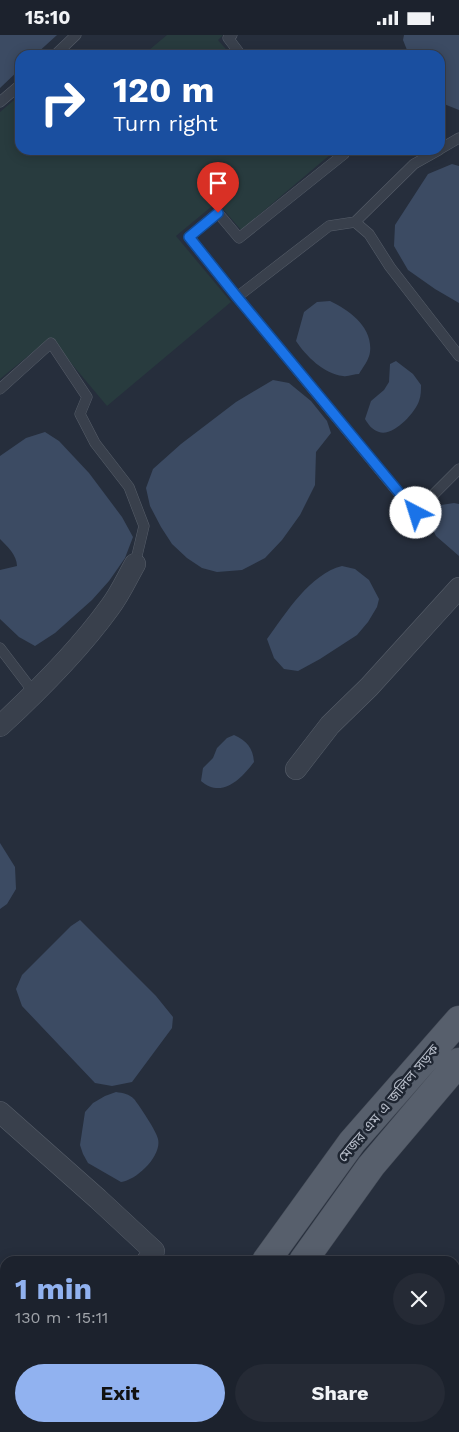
<!DOCTYPE html>
<meta charset="utf-8">
<style>
body{margin:0;font-family:"Work Sans","Noto Sans Bengali",sans-serif;background:#252a35;color:#f1f3f6;height:100vh;display:flex;flex-direction:column;font-size:19px;white-space:nowrap}
*{box-sizing:border-box;margin:0}
p{font-size:16px;color:#a0a4aa}
.icon{flex:none;width:28px;height:28px;fill:none;stroke:currentColor;stroke-width:2;stroke-linecap:round;stroke-linejoin:round}
.map{position:relative;flex:1;overflow:hidden}
.drawer{position:absolute;left:0px;top:1221px;width:460px;height:176px;display:flex;flex-direction:column;background:#1c222d;border-radius:15px 15px 0 0;box-shadow:0 2px 12px #0003,0 0 0 1px #3a3f49}
.drawer>*{flex:none}
.top-card{position:absolute;left:15px;top:15px;width:430px;height:105px;border-radius:15px;box-shadow:0 2px 12px #0003,0 0 0 1px #3a3f49;background:#1a4fa0;color:#fff;overflow:hidden}
.pin{position:absolute;display:grid;place-items:center;width:42px;height:42px;color:#fff;margin:-51px -21px;border-radius:50% 50% 50% 0;rotate:-45deg;box-shadow:0 0 5px #0007}
.pin .icon{rotate:45deg}
.me{position:absolute;width:55px;margin:-28px;rotate:320deg;stroke-linejoin:round;filter:drop-shadow(0 0 4px #0008)}
.turn{display:flex;align-items:center;gap:18px;height:105px;padding:0 15px;font-size:22px}
.turn .icon{width:65px;height:65px;stroke-width:2.5}
.turn b{display:block;font-size:35px;line-height:42px}
.round{display:grid;place-items:center;flex:none;width:52px;height:52px;border-radius:26px;background:#252a35}
.headline{display:flex;align-items:center;justify-content:space-between;height:85px;padding:0 15px}
h1{font-size:30px;font-weight:700;line-height:38px;color:#91b2f0}
.primary-button{display:flex;gap:10px;margin-top:auto;padding:10px 15px}
.primary-button a{flex:1;height:58px;border-radius:30px;background:#91b2f0;color:#111;font-size:20px;font-weight:700;line-height:58px;text-align:center}
.primary-button a+a{background:#252a35;color:#f1f3f6}
.status{display:flex;justify-content:space-between;align-items:center;height:35px;padding:0 25px;background:#1c222d;direction:ltr}
.status svg{height:14px;fill:currentColor}
.map>svg:first-child{display:block}
.green{fill:#283b3e}
.water{fill:#3c4b63}
.lines{fill:none;stroke-linecap:round;stroke-linejoin:round}
.service-casing{stroke:#575e6a;stroke-width:11}
.minor-casing{stroke:#575e6a;stroke-width:22}
.primary-casing{stroke:#424955;stroke-width:29}
.service{stroke:#39404c;stroke-width:10}
.minor{stroke:#39404c;stroke-width:21}
.primary{stroke:#575f6c;stroke-width:28}
.route-casing{stroke:#114b97;stroke-width:12}
.route{stroke:#1a73e8;stroke-width:9}
.labels{text-anchor:middle;stroke-width:5;stroke-linejoin:round;paint-order:stroke}
.street-label{font-size:14px;fill:#b5bbc7;stroke:#1e2531}
</style>
<div class="status"><b>15:10</b><svg viewBox="0 0 49 12"><path d="M0 12V9h3v3zM5 12V6h3v6zM10 12V3h3v9zM15 12V0h3v12zM26 1h20v11H26zM47 4h2v5h-2z"/></svg></div>
<div class="map">
<svg width="459" height="1397" viewBox="0 0 459 1397">
<rect width="100%" height="100%" fill="#262e3c"/>
<path class="green" d="M167 0H223L218 5 231 20H143Z
M20 60V115H327L331 119 241 195 217 167 176 201 231 267 107 371 50 303 0 344V77Z"/>
<path class="water" d="M0 0H57L35 20H20V34L0 53Z
M404 0H459V75L444 69 440 65V20H409L403 5Z
M452 129 459 131V268L435 254 408 235 394 211 395 190 428 139Z
M330 266C349 275 373 292 370 317 369 325 363 332 359 339 354 339 348 342 343 341 324 339 306 321 296 306L304 277 317 267Z
M396 326 413 339 421 350C421 355 421 361 419 366 415 378 393 402 379 397 372 395 368 389 365 384L371 366 384 355 389 347 390 329Z
M273 345 289 348 311 366 327 386 331 398 316 417 315 450 300 480 282 505 265 523 242 535 217 537 202 533 187 523 172 509 161 492 150 471 146 453 153 434 181 409 236 367Z
M45 397 59 406 89 438 122 482 133 502 125 523 109 546 92 565 55 598 35 611 19 602 0 584V535L17 531C17 520 7 511 0 504V421L26 403Z
M454 468 459 469V521L436 501 431 491 434 477 441 470Z
M342 531 355 534 369 545 379 564 377 572 368 587 357 600 320 624 298 636 284 634 274 623 267 604C286 578 310 539 342 531Z
M234 700C247 706 253 713 254 727 241 744 222 764 201 746L203 733 213 723 217 713 227 703Z
M0 808 15 832 16 854 7 869 0 874Z
M80 885 156 961 173 982 172 993 132 1047 112 1051 95 1048 22 971 16 954 22 940 71 891Z
M116 1057C123 1058 129 1059 134 1064 139 1070 157 1097 158 1104 162 1121 137 1145 121 1147L88 1128 83 1119 80 1110 85 1077 93 1068 105 1061Z
M455 1360 459 1364V1397H422L418 1393 455 1392Z"/>
<g class="lines">
<defs>
<path id="service" d="M232 0 228 3 241 20
M55 20 76 0
M0 67 20 50
M440 114 459 103
M341 115 344 119 239 203 218 178 189 202 237 262 415 478 459 434
M355 187 414 129 439 115
M237 262 329 191 355 187 369 199 390 232 459 321
M0 354 51 308 87 362 80 379 95 408 129 452 144 491 135 529
M0 613 35 659"/>
<path id="minor" d="M0 691C39 655 79 615 110 572 120 559 127 543 135 529
M296 734 330 690 369 652 459 553
M0 1077 98 1164 154 1216 147 1226"/>
<path id="primary" d="M266 1226 352 1107 459 985
M303 1226 371 1131 459 1027
M139 1397 143 1392
M176 1397 179 1392"/>
</defs>
<use href="#service" class="service-casing"/>
<use href="#minor" class="minor-casing"/>
<use href="#primary" class="primary-casing"/>
<use href="#service" class="service"/>
<use href="#minor" class="minor"/>
<use href="#primary" class="primary"/>
</g>
<g class="lines">
<defs>
<path id="route" d="M218 178 189 202 237 262 416 478"/>
</defs>
<use href="#route" class="route-casing"/>
<use href="#route" class="route"/>
</g>
<g class="labels">
<g class="street-label">
<text transform="translate(388 1068) rotate(-50)" y="5">মেজর এম এ জলিল সড়ক</text>
</g>
</g>
</svg>
<div class="pin" style="left:218px;top:178px;background:#d93025"><svg class="icon" aria-label="arrive" viewBox="0 0 24 24"><path d="M6 21V4h12l-3 4 3 4H6"/></svg></div>
<svg class="me" style="left:416px;top:478px" viewBox="-20 -20 40 40"><circle r="19" fill="#fff"/><path d="M0-13L10 11 0 6-10 11z" fill="#1a73e8"/></svg>
<div class="top-card">
<div class="turn"><svg class="icon" aria-label="right" viewBox="0 0 24 24"><path d="M7 20v-9h11M14 6l5 5-5 5"/></svg><div><b>120 m</b>Turn right</div></div>
</div>
<section class="drawer">
<div class="headline"><div><h1>1 min</h1><p>130 m · 15:11</p></div><a class="round"><svg class="icon" aria-label="close" viewBox="0 0 24 24"><path d="M6 6l12 12M18 6L6 18"/></svg></a></div>
<div class="primary-button"><a>Exit</a><a>Share</a></div>
</section>
</div>
